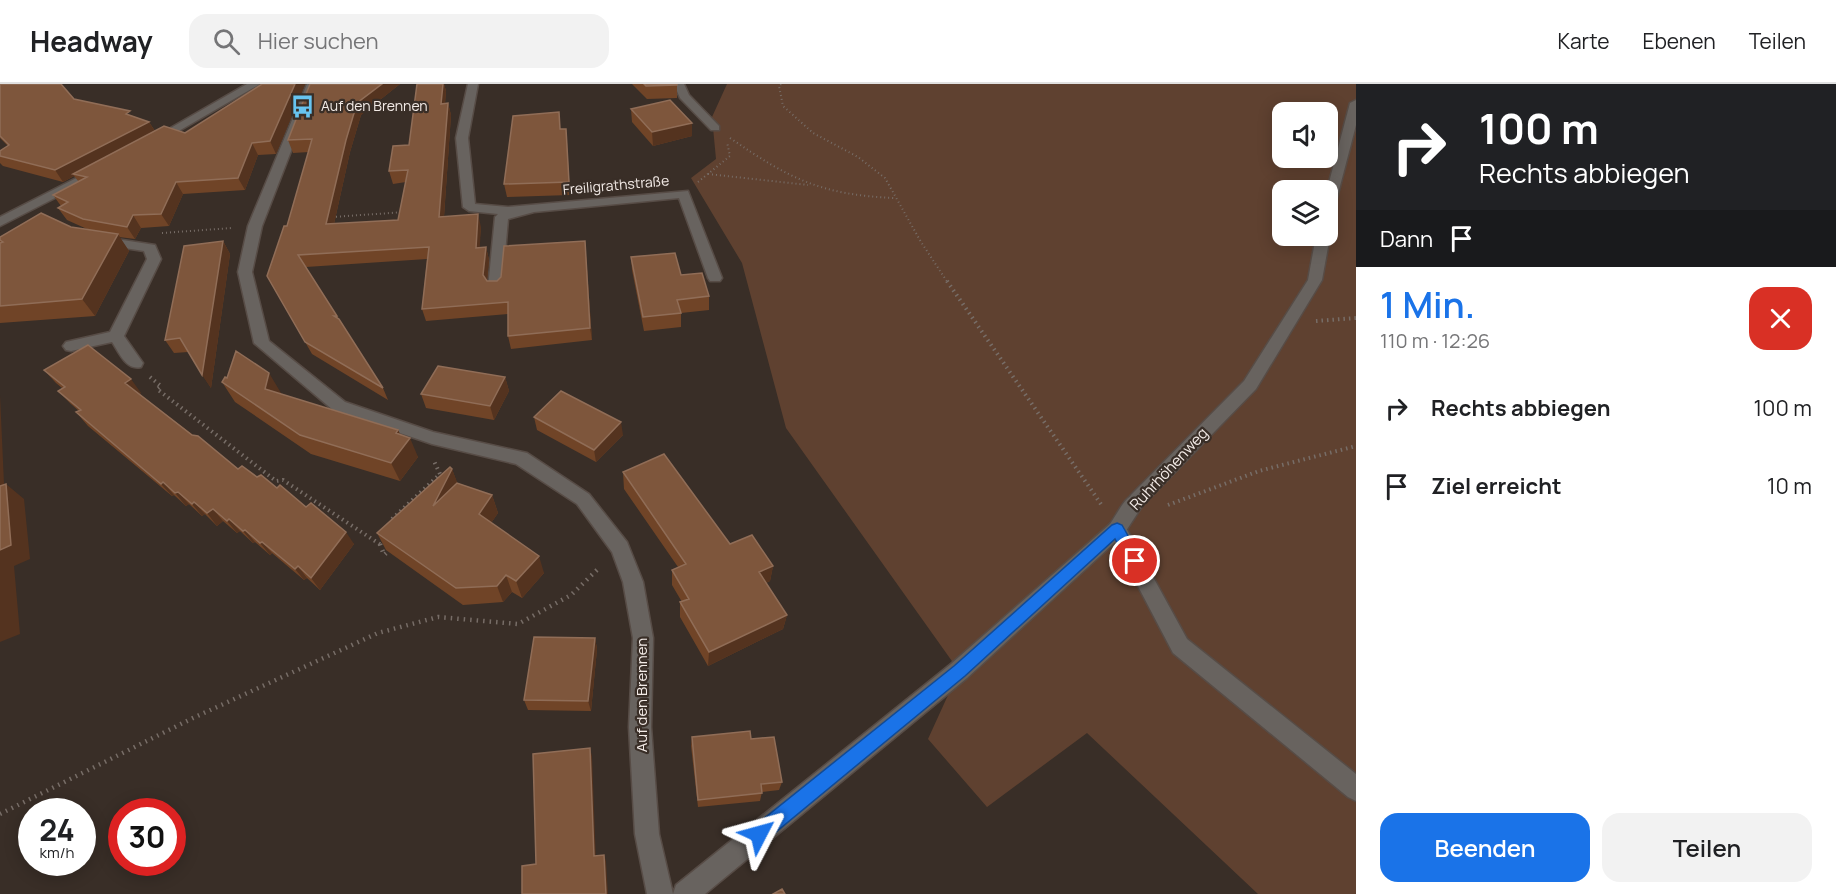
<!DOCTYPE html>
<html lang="de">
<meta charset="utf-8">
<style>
body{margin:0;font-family:Manrope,sans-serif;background:#f2f2f2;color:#202124;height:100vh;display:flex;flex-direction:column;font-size:22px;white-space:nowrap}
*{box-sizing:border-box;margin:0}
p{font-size:20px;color:#757577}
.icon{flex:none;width:33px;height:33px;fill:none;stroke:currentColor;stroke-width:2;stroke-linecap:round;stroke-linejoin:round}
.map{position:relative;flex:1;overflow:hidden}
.details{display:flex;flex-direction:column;background:#fff;width:480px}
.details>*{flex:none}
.top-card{background:#202124;color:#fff;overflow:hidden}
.fabs{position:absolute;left:1272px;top:18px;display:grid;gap:12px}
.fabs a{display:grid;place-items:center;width:66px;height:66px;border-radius:12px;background:#fff;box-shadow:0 3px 15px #0003;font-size:30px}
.speed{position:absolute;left:18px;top:714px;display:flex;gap:12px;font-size:30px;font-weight:700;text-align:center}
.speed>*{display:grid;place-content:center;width:78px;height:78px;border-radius:50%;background:#fff;box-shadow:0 3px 15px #0003;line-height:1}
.speed small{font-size:15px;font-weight:400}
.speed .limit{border:9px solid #d22;background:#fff;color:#111}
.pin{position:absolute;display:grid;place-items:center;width:51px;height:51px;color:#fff;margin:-26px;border:3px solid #fff;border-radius:50%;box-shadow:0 2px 6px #0007}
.me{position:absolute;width:66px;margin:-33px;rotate:51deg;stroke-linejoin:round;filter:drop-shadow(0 0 4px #0008)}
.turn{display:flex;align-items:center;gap:21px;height:126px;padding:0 24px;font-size:27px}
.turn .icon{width:78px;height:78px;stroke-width:2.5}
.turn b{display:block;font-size:42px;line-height:51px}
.then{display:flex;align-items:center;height:57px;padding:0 24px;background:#0003;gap:12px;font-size:22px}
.round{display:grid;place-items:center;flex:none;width:63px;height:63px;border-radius:18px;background:#f2f2f2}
.head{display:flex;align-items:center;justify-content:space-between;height:102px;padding:0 24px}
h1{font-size:36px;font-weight:600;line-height:45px;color:#1a73e8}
.primary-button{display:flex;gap:12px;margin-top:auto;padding:12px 24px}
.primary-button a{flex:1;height:69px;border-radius:18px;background:#1a73e8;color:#fff;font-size:24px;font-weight:600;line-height:69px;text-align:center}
.primary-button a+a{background:#f2f2f2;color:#202124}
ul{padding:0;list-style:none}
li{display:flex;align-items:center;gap:18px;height:78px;padding:0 24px}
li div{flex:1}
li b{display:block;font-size:22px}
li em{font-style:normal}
header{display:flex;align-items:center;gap:36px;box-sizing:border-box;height:84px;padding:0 30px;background:#fff;border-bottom:2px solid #e0e0e0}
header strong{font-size:28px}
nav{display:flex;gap:33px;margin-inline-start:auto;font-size:21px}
.search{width:420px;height:54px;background:#f2f2f2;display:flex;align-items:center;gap:15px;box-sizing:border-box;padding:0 21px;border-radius:18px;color:#757577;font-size:22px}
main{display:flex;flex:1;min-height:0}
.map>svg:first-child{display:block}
.green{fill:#5f4130;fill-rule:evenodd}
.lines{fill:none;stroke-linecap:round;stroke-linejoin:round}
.lane-casing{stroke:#574c46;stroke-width:3}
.street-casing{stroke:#574c46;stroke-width:3}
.path-far2{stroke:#776d67;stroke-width:2;stroke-dasharray:1 3;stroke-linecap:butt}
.path-far1{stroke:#776d67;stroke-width:4;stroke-dasharray:1.5 4;stroke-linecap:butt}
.path{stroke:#776d67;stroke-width:4.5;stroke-dasharray:1.5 5;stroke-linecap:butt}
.lane{fill:#68635f;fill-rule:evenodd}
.street{fill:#68635f;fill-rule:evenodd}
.wall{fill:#704427}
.shaded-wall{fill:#54331f}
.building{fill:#7e563c;stroke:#906d57;stroke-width:1.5}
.route{fill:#1a73e8;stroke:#114b97;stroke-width:1.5}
.labels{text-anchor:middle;stroke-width:4.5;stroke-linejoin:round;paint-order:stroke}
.far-poi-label{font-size:14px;fill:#f3ebe7;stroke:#392e27;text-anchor:start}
.far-street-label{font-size:14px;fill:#f3ebe7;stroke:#392e27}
.street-label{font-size:15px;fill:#f3ebe7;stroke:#392e27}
</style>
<header>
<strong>Headway</strong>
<div class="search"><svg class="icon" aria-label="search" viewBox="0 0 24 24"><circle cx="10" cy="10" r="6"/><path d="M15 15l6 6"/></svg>Hier suchen</div>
<nav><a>Karte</a><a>Ebenen</a><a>Teilen</a></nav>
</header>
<main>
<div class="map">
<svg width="1356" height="810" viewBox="0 0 1356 810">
<rect width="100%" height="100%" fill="#392e27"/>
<path class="green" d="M727 0H1356V810H1258L1087 649 987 723 928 655 959 587 786 344 742 179 691 94 716 75 712 33ZM1282 28H1328V74H1282ZM1282 106H1328V152H1282Z"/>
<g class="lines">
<defs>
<path id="lane" d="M1356 16V41L1334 125 1328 129 1327 106 1350 19Z
M1328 149 1330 152 1322 196 1256 305 1143 421 1137 423 1131 421 1128 416 1131 411 1244 297 1308 196 1316 152H1328Z
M1117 437 1124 440 1187 555 1356 690V717L1348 713 1173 569 1108 445 1110 440Z"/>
<path id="street" d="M247 0H260L158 59H150L148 57Z
M307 0H317L262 142 252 188 269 257 345 318 433 348 527 369 589 410 627 458 643 498 653 554 651 643 659 750 673 810 676 801 951 580 1110 440C1119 428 1127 405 1143 411L1146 416 1124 450 967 594 705 810H647L635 750 629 643 633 554 623 498 612 468 577 420 516 380 432 360 333 326 254 259 238 188 248 142Z
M468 0H478L468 54 475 120 508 123 688 107 722 194 720 197H710L708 194 679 114 534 128 508 135 502 204 500 207H490L488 204 495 133 498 130 469 127 463 123 456 54Z
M674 0H684L689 11 719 42V46H711L680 14Z
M98 83 102 84 104 87 102 90 0 142V133Z
M103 153 155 161 161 175 124 252 143 279 141 283C126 287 119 268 112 258L71 267 66 266 63 262 66 258 110 248 147 175 144 167 98 160 96 157 98 154Z"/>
</defs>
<use href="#lane" class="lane-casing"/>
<use href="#street" class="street-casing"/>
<path class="path-far2" d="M781 0 779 2 783 22 813 49 858 73 885 94 921 158 948 199
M730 54C790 95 821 111 895 114
M708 90 808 101
M698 98 730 72 727 58
M332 133 405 128
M162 149 232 144"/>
<path class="path-far1" d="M947 197 1103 423
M1316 237 1356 234
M150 293 161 302 157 305 276 397 283 396 381 461
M1168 421 1259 387 1356 362
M392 440 391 436 440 390 434 377"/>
<path class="path" d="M380 460 384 471 391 465
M0 730 193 634 378 549 438 533 518 540 571 511 600 483"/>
<use href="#lane" class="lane"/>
<use href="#street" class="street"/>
</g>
<path class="wall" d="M0 0 74 15 133 32 149 38 155 47 185 49 262 0H305L276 70 258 71 245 106 183 110 169 142 141 144 135 155 119 153 129 167 95 232 0 239V153L71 143 87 145 67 136 58 124 61 122 53 111 79 98 74 92 63 98 3 82 0 79V67L8 62 0 54Z
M310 0H400L361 31 350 68 334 140 398 136 406 98 393 100 389 87 409 61 417 0H444L446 7 445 19H448L451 31 444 133 481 143 479 164 486 163 489 176 487 197H497L585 157 592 256 511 265 508 252V230L426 237 422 225 427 175 306 183 383 304 388 316 312 270 267 192 287 142 309 68 293 69 288 56Z
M632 0H677V14L647 15Z
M631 25 692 39V52L653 62 632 38Z
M561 45 567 58 570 111 507 113 504 100Z
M223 157 230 170 211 304 188 268 174 269 165 256Z
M631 173 681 191 709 212V226L681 229V243L644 247 632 186Z
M44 286 141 309 139 310 238 385 277 404 306 423 354 460 320 506 307 494 304 496 272 469 270 471 255 458 253 459 240 447 237 449 223 437 217 442 205 430 202 432 189 420 186 422 174 411 172 412 88 342 76 328 79 327 71 320 58 307 62 304 56 299Z
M505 293 509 307 494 336 426 324 421 310Z
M222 298 281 309V310L398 346 400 350 418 373 400 397 311 370 235 318Z
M534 333 623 351 596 378 537 346Z
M452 385 457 399 492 411 498 429 491 439 544 489 522 514 512 508 503 518 463 521 386 466 377 449Z
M623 388 730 460 773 482 770 497 766 499 787 531 783 545 708 582 680 533V518H682L672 501V486L678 483 624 405Z
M595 554 597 565 591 627 528 626 524 616Z
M692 653 751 655 782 698 779 706 762 708 760 717 698 723 691 662Z"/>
<path class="shaded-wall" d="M295 0H305L276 70 270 57Z
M382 0H400L361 31 350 68 331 153 326 140 346 56 357 19Z
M443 0H444L446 7 444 32 441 20Z
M448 19 451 31 443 146 439 133Z
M149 38 156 49 73 90 74 92 63 98 55 86Z
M692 39V52L653 62 652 48Z
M252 59 258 71 245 106 238 94Z
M176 98 183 110 169 142 161 130Z
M478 130 481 143 479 176 476 164Z
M133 131 141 144 135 155 127 143Z
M118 150 129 167 95 232 82 215Z
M223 157 230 170 211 304 202 291Z
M585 157 586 170 592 256 590 244Z
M486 163 489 176 486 204 483 191Z
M269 289 281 309 277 325 265 305Z
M505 293 509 307 494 336 490 322Z
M131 295 141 309 136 312 125 299Z
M0 309V311L5 422 0 418Z
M621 338 623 351 596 378 594 366Z
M398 346 405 361 410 354 418 373 400 397 391 379 396 349Z
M452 385 459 403 433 422Z
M163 398 174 411 172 412 161 400Z
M6 400 24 415 30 475 14 482 20 550 0 558V466Z
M178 408 189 420 186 422 175 409Z
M492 411 498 429 485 448 479 430Z
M194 418 205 430 202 432 192 420Z
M213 425 223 437 217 442 207 429Z
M229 435 240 447 237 449 227 437Z
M245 446 255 458 253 459 243 447Z
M346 448 354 460 320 506 311 494Z
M262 458 272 469 270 471 260 459Z
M539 472 544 489 522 514 516 497Z
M298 482 307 494 304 496 295 485Z
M773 482 770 497 756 503 759 488Z
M506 491 512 508 503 518 497 502Z
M787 531 783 545 708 582 709 568Z
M595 554 597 565 591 627 588 617Z
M590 664 592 672 596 778 594 772Z
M604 771 606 777 608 810H606Z"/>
<path class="building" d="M0 0H61L74 15 130 27 126 30 149 38 55 86 0 72V67L9 61 0 52Z
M262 0H295L270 57 252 59 238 94 176 98 161 130 133 131 127 143 83 135 58 124 68 118 53 111 87 93 73 90 164 42 185 49Z
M310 0H382L357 19 346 56 326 140 398 136 408 86 389 87 393 62 409 61 417 0H443L441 20 448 19 439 133 478 130 476 164 486 163 483 191 487 197H497L501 193 504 162 585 157 590 244 508 252V218L422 225 429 163 298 171 337 232H334L339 235 383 304 305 258 267 192 284 142H287L312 55 288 56Z
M644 0H677V1L646 2Z
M670 16 692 39 652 48 631 25Z
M559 28 560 45H566L569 98 504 100 513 32Z
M41 129 71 143 118 150 82 215 0 222V159L3 158 0 156V153Z
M223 157 202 291 180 254 165 256 184 162Z
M675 169 681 191 702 189 709 212 677 216 681 229 643 233 631 173Z
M88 261 131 295 125 299 192 351 198 352 238 385 242 382 257 393 261 391 277 404 280 401 306 423 311 419 346 448 311 494 298 482 295 485 262 458 260 459 245 446 243 447 229 435 227 437 213 425 207 429 194 418 192 420 178 408 175 409 163 398 161 400 76 328 81 326 58 307 65 303 44 286Z
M236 267 269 289 265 305 398 346 396 349 410 354 391 379 300 351 222 298 225 293 227 294Z
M438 282 505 293 490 322 421 310Z
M561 307 621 338 594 366 534 333Z
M664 370 730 460 752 451 773 482 759 488 787 531 709 568 680 518 689 515 672 486 686 480 623 388Z
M450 383 452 385 433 422 457 399 492 411 479 430 539 472 516 497 506 491 497 502 456 504 377 449Z
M6 400 11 461 0 466V402Z
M534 553 595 554 588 617 524 616Z
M750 647 751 655 774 653 782 698 761 700 762 709 698 716 692 653Z
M590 664 594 772 604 771 606 810H522V782L536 780 533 670Z
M782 805 785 810H773Z"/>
<path class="route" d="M1117 439 1122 441 1140 473 1142 477 1140 482 1135 484 1129 482 1115 455 965 592 765 757 759 760 752 757 749 750 752 744 954 582 1112 441Z"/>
<defs>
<symbol id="bus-bare" viewBox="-9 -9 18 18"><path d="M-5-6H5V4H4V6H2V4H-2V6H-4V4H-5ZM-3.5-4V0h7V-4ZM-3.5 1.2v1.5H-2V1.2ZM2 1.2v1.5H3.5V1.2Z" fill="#67c4f0" stroke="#392e27" stroke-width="2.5" paint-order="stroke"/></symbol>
</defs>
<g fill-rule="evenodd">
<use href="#bus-bare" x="286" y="6" width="33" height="33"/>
</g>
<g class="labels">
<g class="far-poi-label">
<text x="321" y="27">Auf den Brennen</text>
</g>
<g class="far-street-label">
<text transform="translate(616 101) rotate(-5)" y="5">Freiligrathstraße</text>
</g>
<g class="street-label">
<text transform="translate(1169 385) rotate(-47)" y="5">Ruhrhöhenweg</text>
<text transform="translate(642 611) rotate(-90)" y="5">Auf den Brennen</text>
</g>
</g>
</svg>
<div class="fabs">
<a><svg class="icon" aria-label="sound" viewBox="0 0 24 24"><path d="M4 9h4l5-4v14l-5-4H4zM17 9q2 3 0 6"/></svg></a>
<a><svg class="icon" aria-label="layers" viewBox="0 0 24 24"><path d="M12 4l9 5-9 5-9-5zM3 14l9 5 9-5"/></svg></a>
</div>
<div class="speed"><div>24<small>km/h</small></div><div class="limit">30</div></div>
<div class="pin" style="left:1135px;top:477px;background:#d93025"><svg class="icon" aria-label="arrive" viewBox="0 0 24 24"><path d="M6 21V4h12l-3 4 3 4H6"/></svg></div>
<svg class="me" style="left:759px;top:750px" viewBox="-20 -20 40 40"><path d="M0-17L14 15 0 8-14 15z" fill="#1a73e8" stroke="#fff" stroke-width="4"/></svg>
</div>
<section class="details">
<div class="top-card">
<div class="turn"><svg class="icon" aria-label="right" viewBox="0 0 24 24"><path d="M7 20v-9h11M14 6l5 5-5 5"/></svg><div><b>100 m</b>Rechts abbiegen</div></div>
<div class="then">Dann<svg class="icon" aria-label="arrive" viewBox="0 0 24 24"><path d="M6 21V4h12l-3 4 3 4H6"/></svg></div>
</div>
<div class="head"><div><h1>1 Min.</h1><p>110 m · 12:26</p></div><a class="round" style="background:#d93025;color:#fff"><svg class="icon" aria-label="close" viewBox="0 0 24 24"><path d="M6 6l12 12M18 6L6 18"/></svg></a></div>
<ul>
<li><svg class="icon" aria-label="right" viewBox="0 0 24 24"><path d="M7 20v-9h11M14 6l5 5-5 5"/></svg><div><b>Rechts abbiegen</b></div><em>100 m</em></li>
<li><svg class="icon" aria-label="arrive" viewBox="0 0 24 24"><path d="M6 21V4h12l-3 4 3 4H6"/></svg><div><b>Ziel erreicht</b></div><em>10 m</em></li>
</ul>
<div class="primary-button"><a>Beenden</a><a>Teilen</a></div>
</section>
</main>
